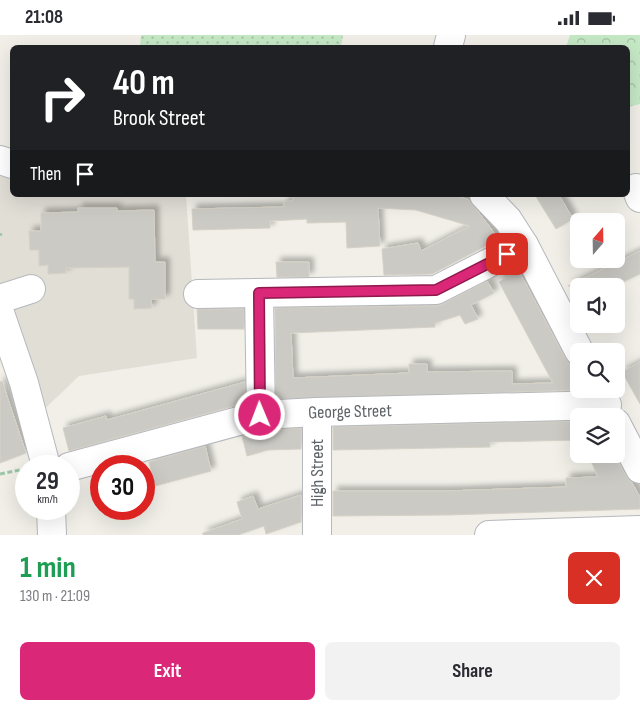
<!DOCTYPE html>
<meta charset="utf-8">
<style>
body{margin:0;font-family:"Sofia Sans Condensed",sans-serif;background:#f2f2f3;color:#2b2b33;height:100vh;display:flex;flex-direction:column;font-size:19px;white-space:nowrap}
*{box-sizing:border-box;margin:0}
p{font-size:16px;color:#7c7c81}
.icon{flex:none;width:28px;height:28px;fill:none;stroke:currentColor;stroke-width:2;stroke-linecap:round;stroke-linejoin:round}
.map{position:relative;height:500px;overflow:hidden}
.drawer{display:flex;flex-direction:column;background:#fff;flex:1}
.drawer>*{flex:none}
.top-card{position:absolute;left:10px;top:10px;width:620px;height:152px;border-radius:8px;box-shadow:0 5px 20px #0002;background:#202124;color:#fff;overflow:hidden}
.needle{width:32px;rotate:20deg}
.controls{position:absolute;left:570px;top:178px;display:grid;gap:10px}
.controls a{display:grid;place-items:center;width:55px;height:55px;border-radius:8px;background:#fff;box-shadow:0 5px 20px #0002;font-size:25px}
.speed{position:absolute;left:15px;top:420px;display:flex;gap:10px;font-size:25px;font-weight:700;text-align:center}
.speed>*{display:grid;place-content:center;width:65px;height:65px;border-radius:50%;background:#fff;box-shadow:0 5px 20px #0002;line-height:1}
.speed small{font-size:12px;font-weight:400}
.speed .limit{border:8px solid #d22;background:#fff;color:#111}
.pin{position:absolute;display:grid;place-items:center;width:42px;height:42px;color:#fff;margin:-21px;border-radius:10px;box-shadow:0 2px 8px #0006}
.me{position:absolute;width:55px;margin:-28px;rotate:359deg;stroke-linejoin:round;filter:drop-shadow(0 0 4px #0008)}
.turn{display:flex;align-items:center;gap:18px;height:105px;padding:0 20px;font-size:22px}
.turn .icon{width:65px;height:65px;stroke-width:2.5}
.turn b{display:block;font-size:35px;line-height:42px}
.then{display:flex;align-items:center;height:48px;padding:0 20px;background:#0003;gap:10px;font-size:19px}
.round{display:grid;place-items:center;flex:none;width:52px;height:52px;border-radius:8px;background:#f2f2f3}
.summary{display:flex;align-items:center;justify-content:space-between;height:85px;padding:0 20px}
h1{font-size:30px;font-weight:700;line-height:38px;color:#1e9e55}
.cta{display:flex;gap:10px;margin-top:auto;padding:10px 20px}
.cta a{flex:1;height:58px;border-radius:8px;background:#db2777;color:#fff;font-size:20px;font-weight:700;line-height:58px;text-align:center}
.cta a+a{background:#f2f2f3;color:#2b2b33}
.status{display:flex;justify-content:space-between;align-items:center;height:35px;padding:0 25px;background:#fff;direction:ltr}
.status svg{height:14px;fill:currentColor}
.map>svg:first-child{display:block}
.education{fill:#e1ded6}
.park{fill:url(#park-crowns)}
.garden{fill:url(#garden-dots)}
.building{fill:#cccac5;stroke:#d6d1c6;filter:url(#shadow)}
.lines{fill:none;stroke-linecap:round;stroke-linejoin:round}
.minor-casing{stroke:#b5b8bc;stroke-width:30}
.path{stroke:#9cc7a9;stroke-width:3;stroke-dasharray:5 2.5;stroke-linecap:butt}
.minor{stroke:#fff;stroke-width:28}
.route-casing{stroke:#8e194d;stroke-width:12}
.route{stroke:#db2777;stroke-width:9}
.labels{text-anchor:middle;stroke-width:4.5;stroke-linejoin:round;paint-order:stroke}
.street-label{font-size:18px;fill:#5f6368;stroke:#fff}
</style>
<div class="status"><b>21:08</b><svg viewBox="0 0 49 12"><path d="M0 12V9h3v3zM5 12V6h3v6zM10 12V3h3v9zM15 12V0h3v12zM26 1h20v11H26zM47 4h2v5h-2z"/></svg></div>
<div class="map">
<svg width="640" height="500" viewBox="0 0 640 500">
<defs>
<pattern id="park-crowns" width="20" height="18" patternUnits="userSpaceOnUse" patternTransform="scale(1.25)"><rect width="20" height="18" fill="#c5e8c5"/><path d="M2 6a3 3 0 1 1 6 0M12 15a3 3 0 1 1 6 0" fill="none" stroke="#a3c0a4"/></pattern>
<pattern id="garden-dots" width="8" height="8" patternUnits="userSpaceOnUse" patternTransform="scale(1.25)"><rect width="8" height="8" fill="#c5e8c5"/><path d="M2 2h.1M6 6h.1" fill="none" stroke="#a3c0a4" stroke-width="1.8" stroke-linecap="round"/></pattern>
<filter id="shadow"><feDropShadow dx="4.5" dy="-4.5" stdDeviation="2.5" flood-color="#0004"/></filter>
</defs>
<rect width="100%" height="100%" fill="#f1efe8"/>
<path class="education" d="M0 125 12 129V160H186L197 323 79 341 34 384 0 278Z"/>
<path class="park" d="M570 0H640V69L628 72V12H566Z"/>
<path class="garden" d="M141 0H343L341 12H140Z"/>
<path class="building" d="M293 160H455L469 165 499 204 432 239 384 240 382 214 418 208 421 216 470 191 416 175 378 173 380 211 347 213 346 187 307 188V184L270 186V193L193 195 192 174 284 172V167L293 166Z
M535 160H559L573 184 556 194Z
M78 173H117V176L154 175 155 227H165V264H151L152 273 134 274V264H129V232L66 233V238L48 239V230L39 231V215H30L29 196H41V178L78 177Z
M640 216V239L625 246 614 251H568Z
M276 227H309V242H277Z
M519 236 565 323 573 334 579 346V354H582L581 355 276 364 275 273 436 271 443 269 487 246 494 258 471 270 478 284 465 289 460 280 435 288V292L291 298 293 343 409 338V329H427V337L512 336V349L553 348 499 247Z
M197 274H244V294H198Z
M640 327V369L622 337Z
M2 346 26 418 0 428V347Z
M245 347V368L69 416 63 393 106 381 107 385Z
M579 386V405L490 407V412L333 415V392Z
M301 393V414L268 415 247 421 242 401 263 396Z
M205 411 211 436 155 451 149 427Z
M588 419H614L626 441 632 448 640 462V474L447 480 333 481V456H447L566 452V443L598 442Z
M301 460V487L266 499 264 491 238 500H203V498L242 484 237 467 253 461 258 474Z"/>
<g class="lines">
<defs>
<g id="minor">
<path d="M448 12 451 0"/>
<path d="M0 125 12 129"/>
<path d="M636 153 640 163"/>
<path d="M484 160 508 185 524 210 579 316"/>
<path d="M198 259 436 255 524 210"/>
<path d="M259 259 261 380"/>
<path d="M0 264 31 254"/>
<path d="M0 278 24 348 46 431"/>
<path d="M317 377V500"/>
<path d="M616 388 640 434"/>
<path id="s1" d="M69 432 261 380 317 377 607 370"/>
<path d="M51 474 52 500"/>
<path d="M489 500 640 495"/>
</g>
</defs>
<use href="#minor" class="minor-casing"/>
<path class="path" d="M0 200 2 199
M0 439 24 434"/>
<use href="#minor" class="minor"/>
</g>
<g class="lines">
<defs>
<path id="route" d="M260 380 259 258 436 255 507 219"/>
</defs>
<use href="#route" class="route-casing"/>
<use href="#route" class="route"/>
</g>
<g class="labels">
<g class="street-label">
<text dy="6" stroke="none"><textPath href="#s1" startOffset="288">George Street</textPath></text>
<text transform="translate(317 438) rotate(-90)" y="6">High Street</text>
</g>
</g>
</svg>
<div class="controls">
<a><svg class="needle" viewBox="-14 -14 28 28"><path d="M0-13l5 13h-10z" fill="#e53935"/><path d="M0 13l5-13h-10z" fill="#7c7c81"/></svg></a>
<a><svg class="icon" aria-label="sound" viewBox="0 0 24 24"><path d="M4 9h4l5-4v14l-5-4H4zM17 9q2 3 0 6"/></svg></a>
<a><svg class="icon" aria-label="search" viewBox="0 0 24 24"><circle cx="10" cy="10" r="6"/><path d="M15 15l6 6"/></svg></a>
<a><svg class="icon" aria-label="layers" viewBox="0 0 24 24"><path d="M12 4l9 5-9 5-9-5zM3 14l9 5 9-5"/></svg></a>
</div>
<div class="speed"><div>29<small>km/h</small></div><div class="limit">30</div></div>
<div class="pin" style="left:507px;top:219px;background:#d93025"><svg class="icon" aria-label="arrive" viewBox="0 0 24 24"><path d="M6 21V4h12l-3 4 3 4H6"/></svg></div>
<svg class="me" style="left:260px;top:380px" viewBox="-20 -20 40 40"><circle r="17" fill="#db2777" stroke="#fff" stroke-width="3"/><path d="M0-11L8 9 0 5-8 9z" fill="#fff"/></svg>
<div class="top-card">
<div class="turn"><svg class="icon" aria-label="right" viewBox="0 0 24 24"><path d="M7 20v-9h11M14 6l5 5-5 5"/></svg><div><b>40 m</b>Brook Street</div></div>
<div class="then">Then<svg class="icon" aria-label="arrive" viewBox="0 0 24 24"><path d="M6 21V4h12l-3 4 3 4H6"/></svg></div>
</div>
</div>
<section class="drawer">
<div class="summary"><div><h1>1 min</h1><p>130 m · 21:09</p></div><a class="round" style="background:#d93025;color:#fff"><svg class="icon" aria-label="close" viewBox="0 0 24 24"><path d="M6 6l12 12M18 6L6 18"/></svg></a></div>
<div class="cta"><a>Exit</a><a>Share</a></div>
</section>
